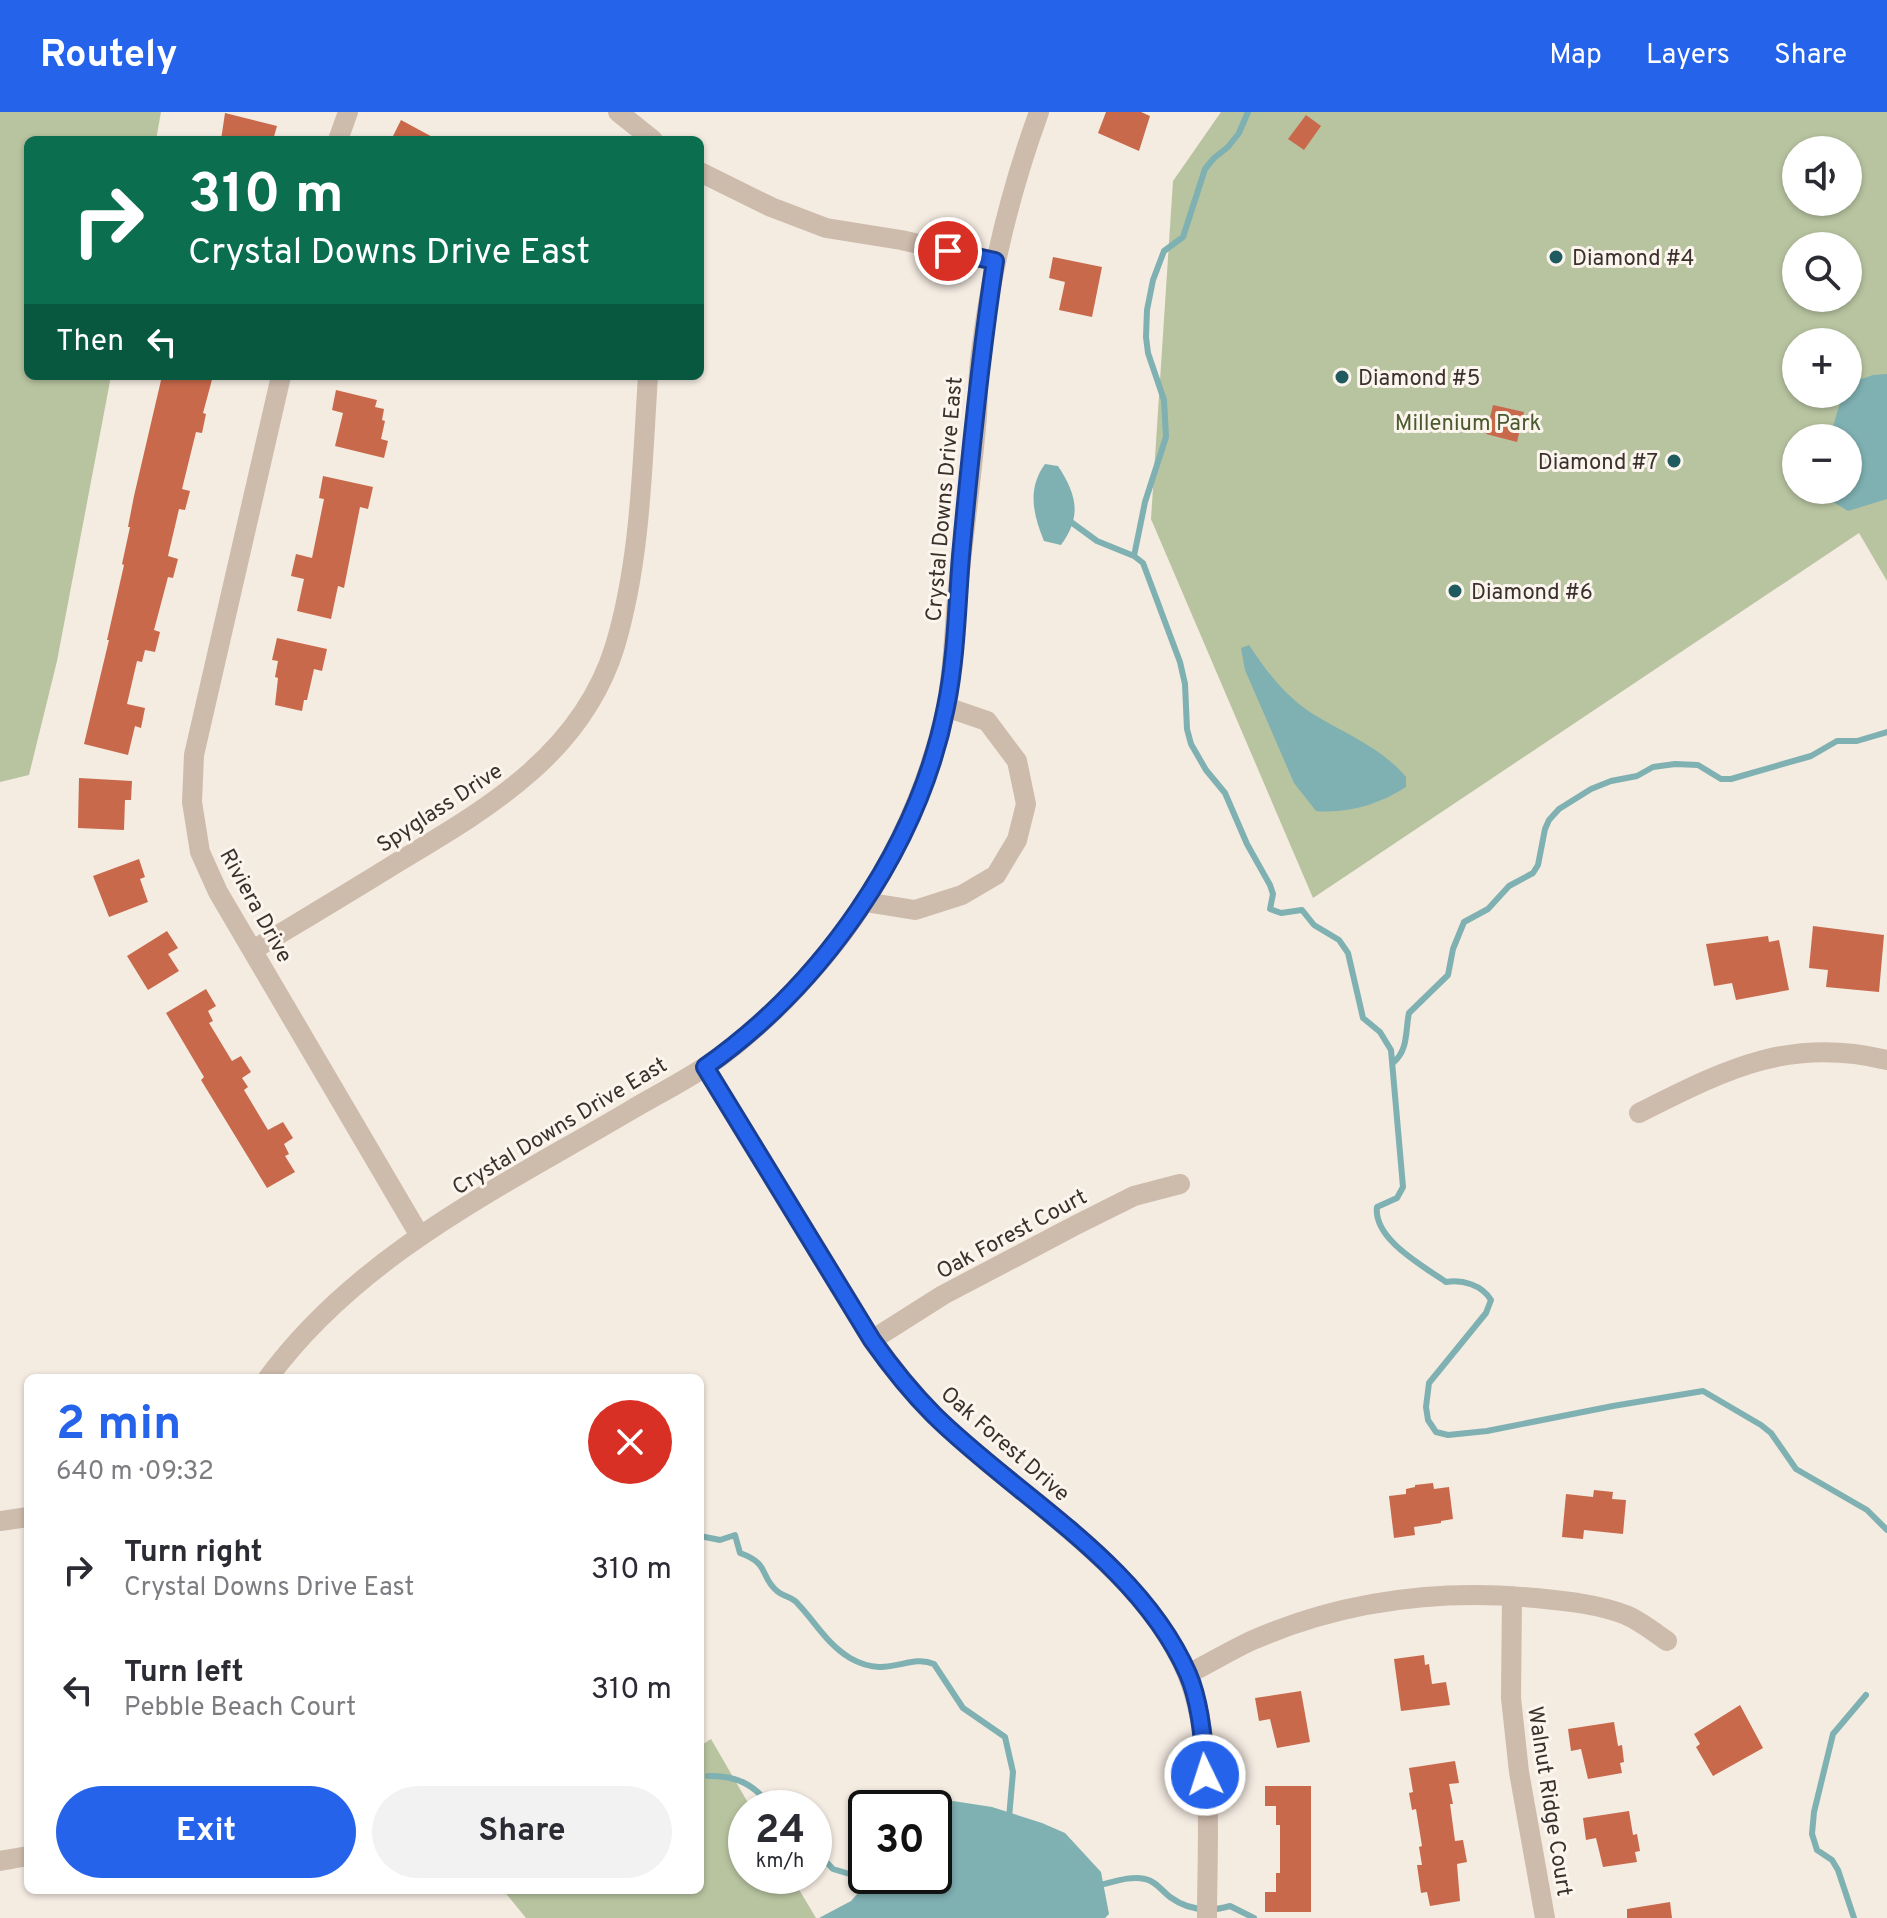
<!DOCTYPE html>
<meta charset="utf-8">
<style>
body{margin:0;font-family:Overpass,sans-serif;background:#f2f2f3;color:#2b2b33;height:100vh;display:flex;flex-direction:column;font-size:30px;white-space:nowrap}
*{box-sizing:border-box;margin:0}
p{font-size:26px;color:#7c7c81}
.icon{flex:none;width:44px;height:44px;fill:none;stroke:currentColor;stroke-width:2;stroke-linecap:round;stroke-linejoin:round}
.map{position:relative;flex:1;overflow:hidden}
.panel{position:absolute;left:24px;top:1262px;width:680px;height:520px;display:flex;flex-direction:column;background:#fff;border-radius:12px;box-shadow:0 2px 6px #0004}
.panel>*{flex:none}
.banner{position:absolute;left:24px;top:24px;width:680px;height:244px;border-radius:12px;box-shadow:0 2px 6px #0004;background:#0b6e4f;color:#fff;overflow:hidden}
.fabs{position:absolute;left:1782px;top:24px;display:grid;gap:16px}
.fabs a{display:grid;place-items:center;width:80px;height:80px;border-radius:50%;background:#fff;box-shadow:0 2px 6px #0004;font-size:40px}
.speed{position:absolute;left:728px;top:1678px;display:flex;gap:16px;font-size:40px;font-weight:700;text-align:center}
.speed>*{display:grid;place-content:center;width:104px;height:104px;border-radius:50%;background:#fff;box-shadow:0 2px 6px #0004;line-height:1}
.speed small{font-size:20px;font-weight:400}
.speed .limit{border:4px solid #111;border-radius:12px;background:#fff;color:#111}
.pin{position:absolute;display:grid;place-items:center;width:68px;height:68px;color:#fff;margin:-34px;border:4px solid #fff;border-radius:50%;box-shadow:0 2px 8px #0007}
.me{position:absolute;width:88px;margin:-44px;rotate:356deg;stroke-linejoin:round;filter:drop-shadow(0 0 6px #0008)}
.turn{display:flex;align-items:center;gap:28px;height:168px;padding:0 32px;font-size:36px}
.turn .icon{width:104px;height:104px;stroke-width:2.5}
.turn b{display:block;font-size:56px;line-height:68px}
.then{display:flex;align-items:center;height:76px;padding:0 32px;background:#0003;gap:16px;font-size:30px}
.round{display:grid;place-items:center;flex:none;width:84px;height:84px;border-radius:42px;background:#f2f2f3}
.headline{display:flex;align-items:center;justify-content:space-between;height:136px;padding:0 32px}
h1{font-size:48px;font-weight:700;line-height:60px;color:#2563eb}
.button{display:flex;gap:16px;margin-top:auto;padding:16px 32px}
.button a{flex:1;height:92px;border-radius:48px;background:#2563eb;color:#fff;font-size:32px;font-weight:700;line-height:92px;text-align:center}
.button a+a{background:#f2f2f3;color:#2b2b33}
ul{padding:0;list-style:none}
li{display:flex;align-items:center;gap:24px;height:120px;padding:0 32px}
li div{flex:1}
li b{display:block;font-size:30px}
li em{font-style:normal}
header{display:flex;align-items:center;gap:48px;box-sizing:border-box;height:112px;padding:0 40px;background:#2563eb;color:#fff}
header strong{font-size:38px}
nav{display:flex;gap:44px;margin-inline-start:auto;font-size:28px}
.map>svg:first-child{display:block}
.green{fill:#b8c4a0;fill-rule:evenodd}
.water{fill:#7fb0b2}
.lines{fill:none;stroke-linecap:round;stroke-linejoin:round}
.stream{stroke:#7fb0b2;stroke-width:6}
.building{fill:#c8694b}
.street{stroke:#cdbbac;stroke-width:20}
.route-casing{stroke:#184099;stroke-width:20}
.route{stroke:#2563eb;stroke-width:14}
.poi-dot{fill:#1f5a5e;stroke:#fbf5ee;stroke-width:3}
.labels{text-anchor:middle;stroke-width:6;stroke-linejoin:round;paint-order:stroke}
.poi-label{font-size:22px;fill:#3b302b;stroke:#fbf5ee;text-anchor:start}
.park-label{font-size:22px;fill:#4a5a2e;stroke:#fbf5ee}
.street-label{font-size:22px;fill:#3b302b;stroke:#fbf5ee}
</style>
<header>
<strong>Routely</strong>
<nav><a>Map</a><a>Layers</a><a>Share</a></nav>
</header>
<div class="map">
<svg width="1887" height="1806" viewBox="0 0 1887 1806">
<rect width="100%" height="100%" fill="#f4ebe1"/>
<path class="green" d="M0 0H161L156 28H28V264H111L57 549 29 663 0 670Z
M1221 0H1887V469L1859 421 1313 786 1151 407 1173 69ZM1796 38H1848V90H1796ZM1796 134H1848V186H1796ZM1796 230H1848V282H1796ZM1796 326H1848V378H1796Z
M711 1627 751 1696H746V1764H791L816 1806H526L503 1778H700V1634Z"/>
<path class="water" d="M1887 262V387L1848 399 1825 385V378H1848V326L1830 325 1839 294 1853 270 1873 263Z
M1045 352 1058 354C1077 383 1082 404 1061 433L1044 429C1033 402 1027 377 1045 352Z
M1249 533C1267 560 1285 584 1313 602 1345 622 1381 635 1406 665V675C1380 692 1347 702 1316 699L1294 671 1245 558 1241 536Z
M953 1689 992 1695 1042 1711 1065 1721 1101 1760 1109 1802 1105 1806H819L851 1789 873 1764H934V1697Z"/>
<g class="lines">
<path class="stream" d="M1071 410 1097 429 1134 444 1143 451 1180 550 1185 572 1187 617 1191 632 1206 658 1225 681 1247 732 1270 773 1273 782 1270 797 1281 801 1302 798 1314 813 1339 828 1348 841 1363 906 1380 920 1391 938 1403 1075 1397 1086 1377 1095C1373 1127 1423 1154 1446 1170 1462 1167 1482 1173 1491 1188L1486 1201 1429 1271 1426 1295 1428 1308 1436 1320 1448 1323 1487 1319 1613 1294 1703 1279 1761 1313 1771 1321 1796 1357 1867 1398 1887 1418
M1134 444 1145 390 1166 325 1164 288 1148 241 1146 225 1147 198 1153 168 1164 139 1183 125 1205 57 1214 46 1228 35 1239 21 1248 0
M1393 951C1409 937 1405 919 1409 901L1448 863 1453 837 1464 810 1488 797 1509 774 1533 761 1538 753 1545 717 1549 708 1559 697 1591 677 1611 669 1637 664 1653 655 1675 652 1698 653 1721 667H1731L1811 644 1837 629H1857L1887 620
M700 1424 720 1428 735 1423 740 1441C771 1452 759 1464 777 1479 784 1485 793 1485 798 1492 816 1511 827 1532 850 1546 888 1568 908 1541 934 1552L963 1596 1005 1625 1013 1660 1009 1706
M708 1664C737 1663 755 1673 772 1696
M814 1737 833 1757 876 1770
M1096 1774C1111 1771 1130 1763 1145 1767 1156 1769 1162 1779 1170 1785 1189 1799 1209 1800 1230 1794L1254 1806
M1854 1806 1838 1758 1832 1748 1817 1738 1812 1722 1814 1700 1833 1622 1866 1583"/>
</g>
<path class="building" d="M1106 0H1141L1150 4 1139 39 1098 21Z
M225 1 277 14 273 28H221Z
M1306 3 1321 14 1304 38 1288 27Z
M401 8 438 28H391Z
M1053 145 1102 155 1092 205 1059 198 1065 170 1049 166Z
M162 264H213L203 301 206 302 202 321 196 320 182 377 190 379 185 398 179 397 168 444 178 447 173 466 168 465 154 518 160 520 155 540 145 538 142 550 137 549 127 592 145 596 141 616 135 614 128 643 84 632 109 528H107L124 453 122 452 130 415H128L134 384Z
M336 278 377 288 375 295 384 297 382 308 385 309 381 327 388 329 384 346 335 334 343 301 332 298Z
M1493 293 1524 300 1517 330 1486 322Z
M323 364 373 375 368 397 360 395 344 476 338 474 331 507 297 499 304 467 291 464 296 442 312 446 324 387 319 386Z
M277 526 327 537 322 559 314 557 307 588H304L302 599 275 593 278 566 275 565 278 549 272 548Z
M79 666 132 669 131 688H125L124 718 78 716Z
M139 747 145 765 140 767 148 790 109 805 93 764Z
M1813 814 1884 823 1879 880 1826 875 1828 858 1809 856Z
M167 819 178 836 168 842 179 859 148 878 127 844Z
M1768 824 1769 830 1779 828 1789 878 1736 888 1732 871 1714 874 1706 832Z
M206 877 216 894 208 899 213 909 209 911 232 949 241 944 251 960 242 966 248 975 244 978 268 1018 283 1010 293 1026 284 1032 289 1042 285 1044 295 1060 267 1076 201 968 204 965 166 901Z
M1433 1371 1434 1377 1449 1375 1453 1407 1441 1409V1411L1414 1415 1415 1423 1394 1426 1389 1384 1406 1382V1377L1415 1375V1373Z
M1594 1378 1613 1380 1612 1387 1626 1388 1623 1422 1584 1418 1583 1427 1562 1425 1566 1382 1593 1385Z
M1424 1543 1425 1553 1429 1552 1432 1572 1446 1570 1450 1593 1401 1599 1394 1547Z
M1301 1579 1310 1630 1277 1636 1270 1607 1259 1609 1255 1586Z
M1740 1593 1763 1636 1713 1664 1696 1635 1700 1632 1694 1622Z
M1614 1610 1618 1634 1622 1633 1624 1650 1620 1651 1622 1661 1588 1667 1581 1637 1571 1639 1568 1617Z
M1455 1649 1459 1671 1449 1672 1453 1692H1450L1455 1729 1463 1728 1467 1750 1457 1752 1460 1789 1430 1794 1427 1780 1421 1781 1417 1753H1422L1419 1735 1422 1734 1416 1697 1412 1698 1409 1681 1413 1680 1409 1656Z
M1265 1674H1311V1800H1265V1780H1276V1761H1280V1713H1276V1694H1265Z
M1629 1699 1633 1723 1637 1722 1640 1739 1635 1740 1637 1750 1603 1755 1596 1726 1586 1728 1583 1706Z
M1670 1790 1672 1806H1627V1797Z"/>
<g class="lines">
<path class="street" d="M618 0 653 28
M338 28 348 0
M700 60 771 95 826 116 901 128 995 149
M281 264 194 643 192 690 200 740 218 780 420 1124
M865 790 915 798 962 783 996 763 1017 728 1026 692 1017 649 987 609 946 595
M253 838C301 809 350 780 398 750 488 696 582 642 615 534 641 447 642 354 648 264
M705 955 872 1228C891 1254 911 1280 934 1303 1018 1387 1166 1467 1196 1589 1213 1654 1207 1738 1207 1806
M1639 1001C1725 958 1788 924 1887 948
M872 1228 943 1183 1076 1113 1134 1084 1180 1072
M268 1266C359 1142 501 1075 631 998 660 981 692 965 720 945 758 917 793 882 823 846 882 776 926 686 946 597 953 561 954 523 957 486 963 425 972 364 977 304 978 282 978 261 981 240 991 158 1011 77 1039 0
M0 1409 28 1405
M1512 1484 1511 1586 1519 1660 1545 1806
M1188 1562C1210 1551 1231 1538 1253 1528 1343 1489 1439 1477 1535 1486 1565 1489 1598 1492 1626 1503 1640 1509 1654 1520 1667 1529
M0 1749 28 1744"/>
</g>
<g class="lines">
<defs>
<path id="route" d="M948 139 995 149C980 247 970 346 961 444 957 494 956 547 946 595 918 737 822 873 705 955L872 1228C891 1255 911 1280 934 1303 1017 1385 1139 1450 1188 1562 1201 1592 1204 1630 1205 1663"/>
</defs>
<use href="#route" class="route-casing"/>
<use href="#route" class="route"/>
</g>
<g class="poi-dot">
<circle cx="1556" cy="145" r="8"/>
<circle cx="1342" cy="265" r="8"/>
<circle cx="1674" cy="349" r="8"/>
<circle cx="1455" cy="479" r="8"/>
</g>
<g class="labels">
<g class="poi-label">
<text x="1572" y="153">Diamond #4</text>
<text x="1358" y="273">Diamond #5</text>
<text x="1658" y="357" text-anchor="end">Diamond #7</text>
<text x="1471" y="487">Diamond #6</text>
</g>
<g class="park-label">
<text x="1468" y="318">Millenium Park</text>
</g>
<g class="street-label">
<text transform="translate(943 387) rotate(-85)" y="8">Crystal Downs Drive East</text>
<text transform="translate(439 695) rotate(-33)" y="8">Spyglass Drive</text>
<text transform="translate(257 793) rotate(61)" y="8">Riviera Drive</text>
<text transform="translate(559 1013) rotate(-31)" y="8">Crystal Downs Drive East</text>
<text transform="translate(1011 1121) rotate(-28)" y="8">Oak Forest Court</text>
<text transform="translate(1006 1331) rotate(41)" y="8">Oak Forest Drive</text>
<text transform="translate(1551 1689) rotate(81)" y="8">Walnut Ridge Court</text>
</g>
</g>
</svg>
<div class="fabs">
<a><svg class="icon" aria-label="sound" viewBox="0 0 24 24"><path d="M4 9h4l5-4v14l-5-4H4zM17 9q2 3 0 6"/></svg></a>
<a><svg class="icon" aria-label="search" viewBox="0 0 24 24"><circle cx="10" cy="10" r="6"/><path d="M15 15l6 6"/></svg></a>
<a>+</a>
<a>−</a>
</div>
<div class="speed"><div>24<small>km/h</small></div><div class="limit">30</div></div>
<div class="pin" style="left:948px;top:139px;background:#d93025"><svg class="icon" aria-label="arrive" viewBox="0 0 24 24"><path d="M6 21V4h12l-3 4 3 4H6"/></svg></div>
<svg class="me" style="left:1205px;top:1663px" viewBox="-20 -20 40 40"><circle r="17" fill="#2563eb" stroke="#fff" stroke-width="3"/><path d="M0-11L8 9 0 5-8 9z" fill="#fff"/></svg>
<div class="banner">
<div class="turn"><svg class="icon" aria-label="right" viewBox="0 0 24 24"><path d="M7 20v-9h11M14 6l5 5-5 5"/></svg><div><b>310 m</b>Crystal Downs Drive East</div></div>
<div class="then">Then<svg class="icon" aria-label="left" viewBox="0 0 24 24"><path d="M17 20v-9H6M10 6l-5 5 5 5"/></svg></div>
</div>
<section class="panel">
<div class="headline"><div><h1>2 min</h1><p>640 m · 09:32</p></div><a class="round" style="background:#d93025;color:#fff"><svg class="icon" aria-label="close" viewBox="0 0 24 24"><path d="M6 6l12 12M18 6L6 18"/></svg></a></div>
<ul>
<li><svg class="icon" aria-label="right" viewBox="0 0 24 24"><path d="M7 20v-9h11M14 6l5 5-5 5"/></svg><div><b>Turn right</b><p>Crystal Downs Drive East</p></div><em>310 m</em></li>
<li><svg class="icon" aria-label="left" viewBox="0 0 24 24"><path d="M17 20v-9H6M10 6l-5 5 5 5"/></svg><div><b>Turn left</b><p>Pebble Beach Court</p></div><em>310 m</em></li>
</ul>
<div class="button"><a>Exit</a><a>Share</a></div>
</section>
</div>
